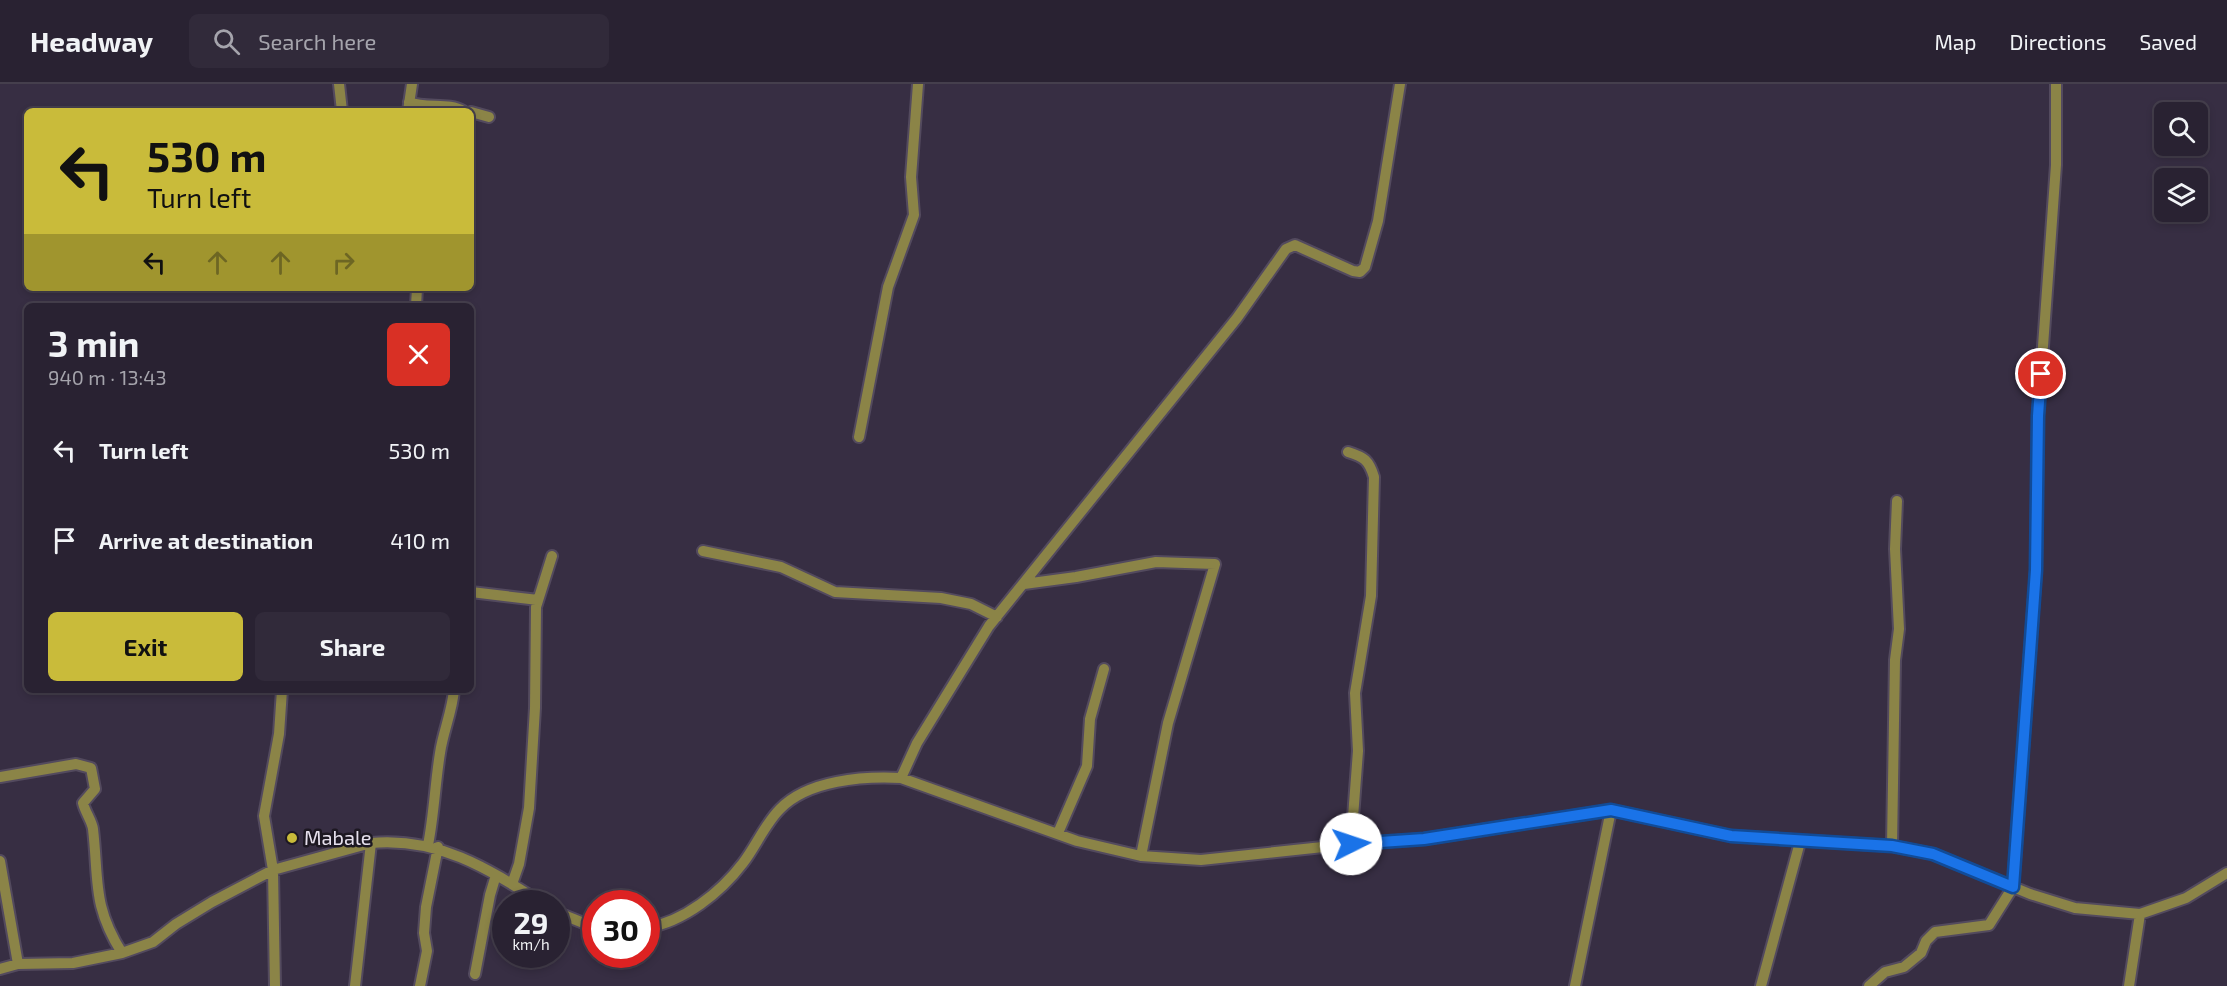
<!DOCTYPE html>
<meta charset="utf-8">
<style>
body{margin:0;font-family:"Exo 2",sans-serif;background:#312a3a;color:#f1f3f6;height:100vh;display:flex;flex-direction:column;font-size:22px;white-space:nowrap}
*{box-sizing:border-box;margin:0}
p{font-size:20px;color:#a5a4ac}
.icon{flex:none;width:33px;height:33px;fill:none;stroke:currentColor;stroke-width:2;stroke-linecap:round;stroke-linejoin:round}
.map{position:relative;flex:1;overflow:hidden}
.side{position:absolute;left:24px;top:219px;width:450px;height:390px;display:flex;flex-direction:column;background:#292232;border-radius:9px;box-shadow:0 3px 9px #0003,0 0 0 2px #453f4d}
.side>*{flex:none}
.guide{position:absolute;left:24px;top:24px;width:450px;height:183px;border-radius:9px;box-shadow:0 3px 9px #0003,0 0 0 2px #453f4d;background:#c9bb3a;color:#111;overflow:hidden}
.tools{position:absolute;left:2154px;top:18px;display:grid;gap:12px}
.tools a{display:grid;place-items:center;width:54px;height:54px;border-radius:9px;background:#292232;box-shadow:0 3px 9px #0003,0 0 0 2px #453f4d;font-size:30px}
.speed{position:absolute;left:492px;top:806px;display:flex;gap:12px;font-size:30px;font-weight:700;text-align:center}
.speed>*{display:grid;place-content:center;width:78px;height:78px;border-radius:50%;background:#292232;box-shadow:0 3px 9px #0003,0 0 0 2px #453f4d;line-height:1}
.speed small{font-size:15px;font-weight:400}
.speed .limit{border:9px solid #d22;background:#fff;color:#111}
.pin{position:absolute;display:grid;place-items:center;width:51px;height:51px;color:#fff;margin:-26px;border:3px solid #fff;border-radius:50%;box-shadow:0 2px 6px #0007}
.me{position:absolute;width:66px;margin:-33px;rotate:86deg;stroke-linejoin:round;filter:drop-shadow(0 0 4px #0008)}
.turn{display:flex;align-items:center;gap:21px;height:126px;padding:0 24px;font-size:27px}
.turn .icon{width:78px;height:78px;stroke-width:2.5}
.turn b{display:block;font-size:42px;line-height:51px}
.lanes{display:flex;align-items:center;height:57px;padding:0 24px;background:#0003;justify-content:center;gap:30px;direction:ltr}
.lanes .off{opacity:.35}
.round{display:grid;place-items:center;flex:none;width:63px;height:63px;border-radius:9px;background:#312a3a}
.head{display:flex;align-items:center;justify-content:space-between;height:102px;padding:0 24px}
h1{font-size:36px;font-weight:700;line-height:45px}
.primary-button{display:flex;gap:12px;margin-top:auto;padding:12px 24px}
.primary-button a{flex:1;height:69px;border-radius:9px;background:#c9bb3a;color:#111;font-size:24px;font-weight:700;line-height:69px;text-align:center}
.primary-button a+a{background:#312a3a;color:#f1f3f6}
ul{padding:0;list-style:none}
li{display:flex;align-items:center;gap:18px;height:90px;padding:0 24px}
li div{flex:1}
li b{display:block;font-size:22px}
li em{font-style:normal}
header{display:flex;align-items:center;gap:36px;box-sizing:border-box;height:84px;padding:0 30px;background:#292232;border-bottom:2px solid #453f4d}
header strong{font-size:28px}
nav{display:flex;gap:33px;margin-inline-start:auto;font-size:21px}
.search{width:420px;height:54px;background:#312a3a;display:flex;align-items:center;gap:15px;box-sizing:border-box;padding:0 21px;border-radius:9px;color:#a5a4ac;font-size:22px}
.map>svg:first-child{display:block}
.lines{fill:none;stroke-linecap:round;stroke-linejoin:round}
.minor-casing{stroke:#534a5e;stroke-width:14}
.minor{stroke:#8b8447;stroke-width:10}
.route-casing{stroke:#114b97;stroke-width:15}
.route{stroke:#1a73e8;stroke-width:10}
.poi-dot{fill:#c9bb3a;stroke:#1d1822;stroke-width:2}
.labels{text-anchor:middle;stroke-width:5;stroke-linejoin:round;paint-order:stroke}
.poi-label{font-size:20px;fill:#e6e0ed;stroke:#1d1822;text-anchor:start}
</style>
<header>
<strong>Headway</strong>
<div class="search"><svg class="icon" aria-label="search" viewBox="0 0 24 24"><circle cx="10" cy="10" r="6"/><path d="M15 15l6 6"/></svg>Search here</div>
<nav><a>Map</a><a>Directions</a><a>Saved</a></nav>
</header>
<div class="map">
<svg width="2227" height="902" viewBox="0 0 2227 902">
<rect width="100%" height="100%" fill="#372e43"/>
<g class="lines">
<defs>
<path id="minor" d="M339 0 342 27
M409 18C426 25 449 18 463 27
M408 27 412 0
M471 28 489 33
M416 222 417 204
M859 353 888 203 914 131 911 93 918 0
M1348 368C1364 373 1369 376 1374 393L1371 512 1355 609 1358 667 1351 760
M703 467 781 483 835 508 941 514 971 520 997 533
M1024 500 1076 493 1156 478 1215 480 1168 639 1141 772
M471 508 538 516
M0 693 76 680 91 684 95 705 83 719C85 728 92 737 93 745 99 797 92 821 122 869
M901 694 917 659 989 542 1237 234 1286 165 1295 161 1353 187 1360 188 1365 183 1378 137 1400 0
M1058 749 1087 682 1090 635 1104 585
M428 761C434 731 435 700 440 669 443 648 452 628 454 606
M1892 762 1895 576 1899 545 1895 465 1897 417
M0 777 18 880
M512 800 519 780 529 724 535 624 536 523 552 472
M556 828 596 844
M646 844C684 838 721 808 743 779 756 762 765 740 780 725 808 696 863 692 901 694L1077 757 1141 772 1201 776 1351 760 1424 755 1611 726 1731 752 1892 762 1933 770 2030 810 2075 824 2140 830 2186 814 2227 789
M0 885 18 880 73 879 122 869 153 858 176 840 212 818 273 786 371 759C439 753 487 784 542 819
M475 890 490 811 496 791
M275 902 273 786 264 732 279 650 282 606
M355 902 371 759
M420 902 427 867 424 849 426 823 438 763
M1575 902 1611 726
M1761 902 1800 758
M1869 902 1885 888 1904 883 1921 869 1926 857 1935 848 1989 841 2013 803 2036 486 2038 332 2056 81V0
M2129 902 2140 830"/>
</defs>
<use href="#minor" class="minor-casing"/>
<use href="#minor" class="minor"/>
</g>
<g class="lines">
<defs>
<path id="route" d="M1351 760 1424 755 1611 726 1731 752 1892 762 1933 770 2013 803 2036 486 2038 332 2041 290"/>
</defs>
<use href="#route" class="route-casing"/>
<use href="#route" class="route"/>
</g>
<circle class="poi-dot" cx="292" cy="754" r="6"/>
<g class="labels">
<g class="poi-label">
<text x="304" y="761">Mabale</text>
</g>
</g>
</svg>
<div class="tools">
<a><svg class="icon" aria-label="search" viewBox="0 0 24 24"><circle cx="10" cy="10" r="6"/><path d="M15 15l6 6"/></svg></a>
<a><svg class="icon" aria-label="layers" viewBox="0 0 24 24"><path d="M12 4l9 5-9 5-9-5zM3 14l9 5 9-5"/></svg></a>
</div>
<div class="speed"><div>29<small>km/h</small></div><div class="limit">30</div></div>
<div class="pin" style="left:2041px;top:290px;background:#d93025"><svg class="icon" aria-label="arrive" viewBox="0 0 24 24"><path d="M6 21V4h12l-3 4 3 4H6"/></svg></div>
<svg class="me" style="left:1351px;top:760px" viewBox="-20 -20 40 40"><circle r="19" fill="#fff"/><path d="M0-13L10 11 0 6-10 11z" fill="#1a73e8"/></svg>
<div class="guide">
<div class="turn"><svg class="icon" aria-label="left" viewBox="0 0 24 24"><path d="M17 20v-9H6M10 6l-5 5 5 5"/></svg><div><b>530 m</b>Turn left</div></div>
<div class="lanes"><svg class="icon" aria-label="left" viewBox="0 0 24 24"><path d="M17 20v-9H6M10 6l-5 5 5 5"/></svg><svg class="icon off" aria-label="ahead" viewBox="0 0 24 24"><path d="M12 20V5M6 11l6-6 6 6"/></svg><svg class="icon off" aria-label="ahead" viewBox="0 0 24 24"><path d="M12 20V5M6 11l6-6 6 6"/></svg><svg class="icon off" aria-label="right" viewBox="0 0 24 24"><path d="M7 20v-9h11M14 6l5 5-5 5"/></svg></div>
</div>
<section class="side">
<div class="head"><div><h1>3 min</h1><p>940 m · 13:43</p></div><a class="round" style="background:#d93025;color:#fff"><svg class="icon" aria-label="close" viewBox="0 0 24 24"><path d="M6 6l12 12M18 6L6 18"/></svg></a></div>
<ul>
<li><svg class="icon" aria-label="left" viewBox="0 0 24 24"><path d="M17 20v-9H6M10 6l-5 5 5 5"/></svg><div><b>Turn left</b></div><em>530 m</em></li>
<li><svg class="icon" aria-label="arrive" viewBox="0 0 24 24"><path d="M6 21V4h12l-3 4 3 4H6"/></svg><div><b>Arrive at destination</b></div><em>410 m</em></li>
</ul>
<div class="primary-button"><a>Exit</a><a>Share</a></div>
</section>
</div>
